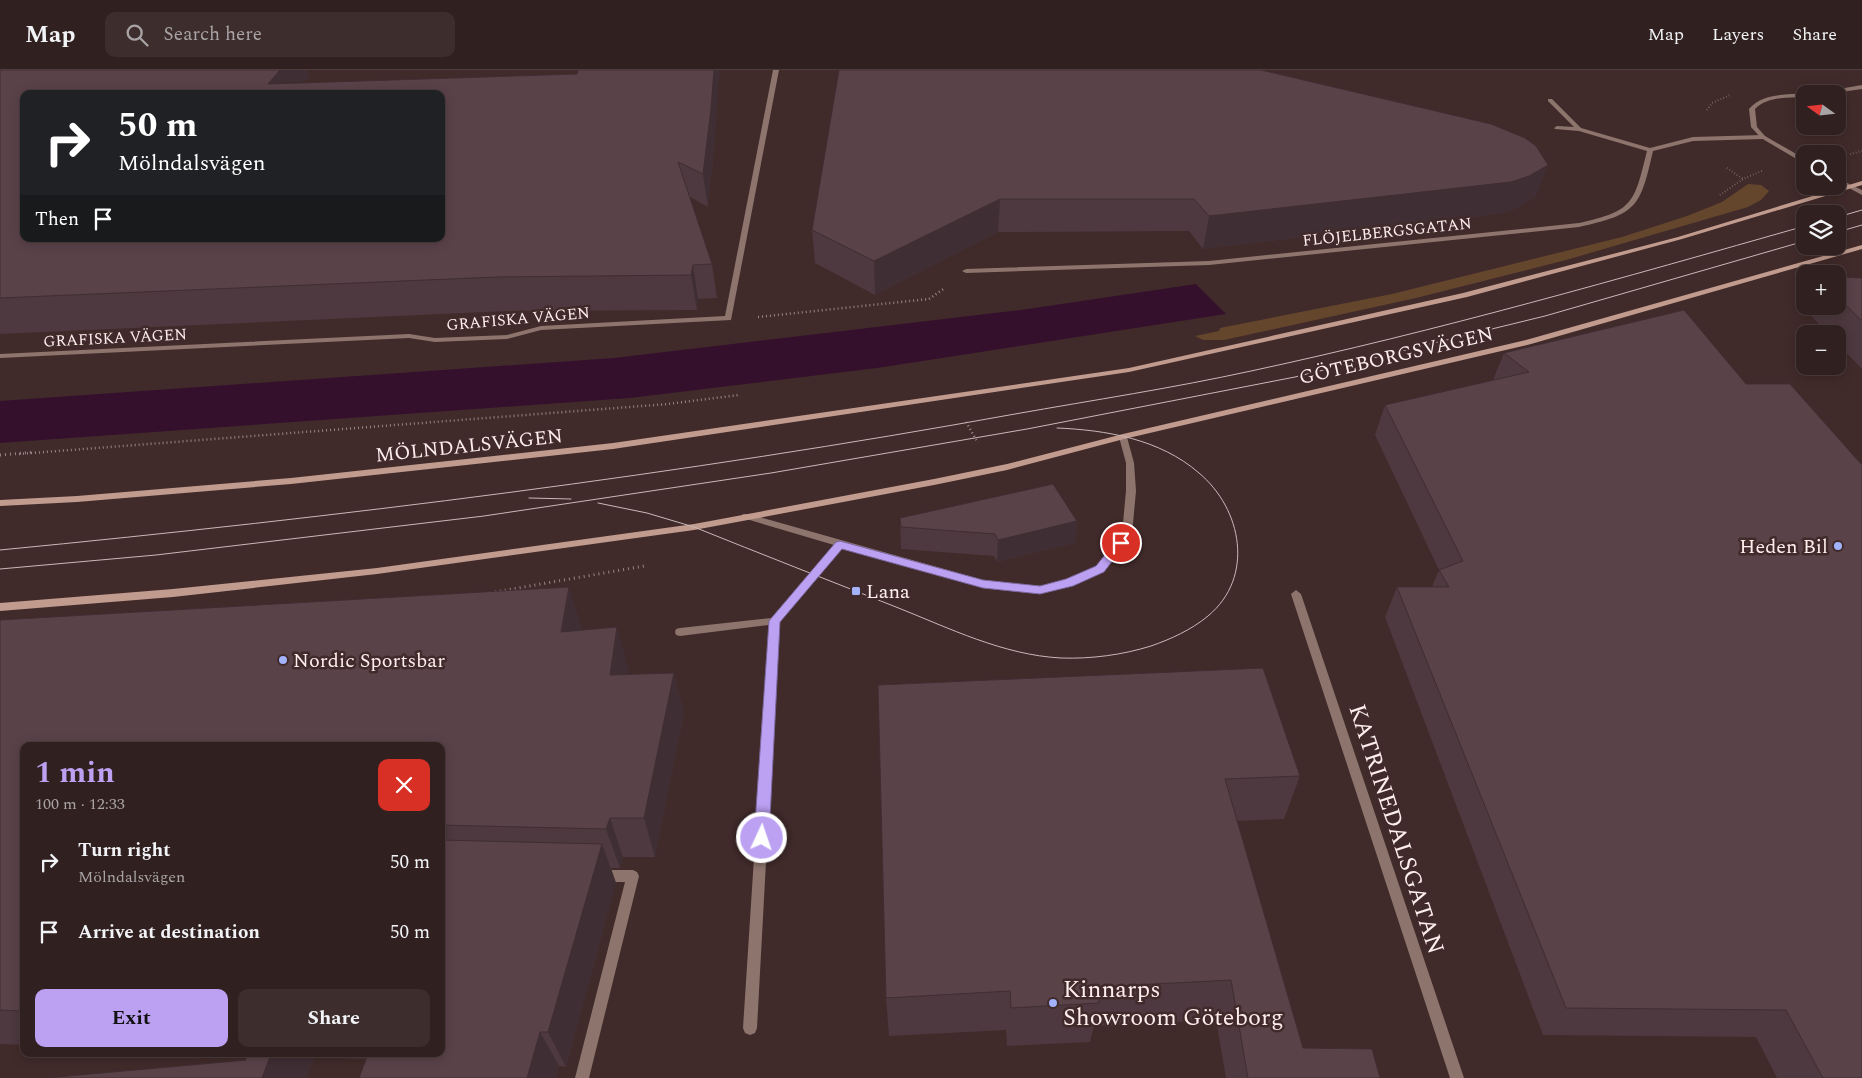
<!DOCTYPE html>
<meta charset="utf-8">
<style>
body{margin:0;font-family:Spectral,serif;background:#3d2d2d;color:#f1f3f6;height:100vh;display:flex;flex-direction:column;font-size:19px;white-space:nowrap}
*{box-sizing:border-box;margin:0}
p{font-size:16px;color:#a8a3a5}
.icon{flex:none;width:28px;height:28px;fill:none;stroke:currentColor;stroke-width:2;stroke-linecap:round;stroke-linejoin:round}
.map{position:relative;flex:1;overflow:hidden}
.drawer{position:absolute;left:20px;top:672px;width:425px;height:315px;display:flex;flex-direction:column;background:#312020;border-radius:10px;box-shadow:0 2px 12px #0003,0 0 0 1px #4c3e3e}
.drawer>*{flex:none}
.top-card{position:absolute;left:20px;top:20px;width:425px;height:152px;border-radius:10px;box-shadow:0 2px 12px #0003,0 0 0 1px #4c3e3e;background:#202124;color:#fff;overflow:hidden}
.needle{width:32px;rotate:285deg}
.controls{position:absolute;left:1796px;top:15px;display:grid;gap:10px}
.controls a{display:grid;place-items:center;width:50px;height:50px;border-radius:10px;background:#312020;box-shadow:0 2px 12px #0003,0 0 0 1px #4c3e3e;font-size:25px}
.pin{position:absolute;display:grid;place-items:center;width:42px;height:42px;color:#fff;margin:-21px;border:2px solid #fff;border-radius:50%;box-shadow:0 1px 5px #0007}
.me{position:absolute;width:55px;margin:-28px;rotate:3deg;stroke-linejoin:round;filter:drop-shadow(0 0 4px #0008)}
.turn{display:flex;align-items:center;gap:18px;height:105px;padding:0 15px;font-size:22px}
.turn .icon{width:65px;height:65px;stroke-width:2.5}
.turn b{display:block;font-size:35px;line-height:42px}
.then{display:flex;align-items:center;height:48px;padding:0 15px;background:#0003;gap:10px;font-size:19px}
.round{display:grid;place-items:center;flex:none;width:52px;height:52px;border-radius:10px;background:#3d2d2d}
.headline{display:flex;align-items:center;justify-content:space-between;height:85px;padding:0 15px}
h1{font-size:30px;font-weight:700;line-height:38px;color:#bca0f2}
.cta{display:flex;gap:10px;margin-top:auto;padding:10px 15px}
.cta a{flex:1;height:58px;border-radius:10px;background:#bca0f2;color:#111;font-size:20px;font-weight:700;line-height:58px;text-align:center}
.cta a+a{background:#3d2d2d;color:#f1f3f6}
ul{padding:0;list-style:none}
li{display:flex;align-items:center;gap:15px;height:70px;padding:0 15px}
li div{flex:1}
li b{display:block;font-size:19px}
li em{font-style:normal}
header{display:flex;align-items:center;gap:30px;box-sizing:border-box;height:70px;padding:0 25px;background:#312020;border-bottom:1px solid #4c3e3e}
header strong{font-size:24px}
nav{display:flex;gap:28px;margin-inline-start:auto;font-size:18px}
.search{width:350px;height:45px;background:#3d2d2d;display:flex;align-items:center;gap:12px;box-sizing:border-box;padding:0 18px;border-radius:10px;color:#a8a3a5;font-size:19px}
.map>svg:first-child{display:block}
.green{fill:#64462d}
.water{fill:#35102d}
.lines{fill:none;stroke-linecap:round;stroke-linejoin:round}
.path-far2{stroke:#998585;stroke-width:2;stroke-dasharray:0.5 2.5;stroke-linecap:butt}
.path-far1{stroke:#998585;stroke-width:2.5;stroke-dasharray:1 3;stroke-linecap:butt}
.path{stroke:#998585;stroke-width:3;stroke-dasharray:1 4;stroke-linecap:butt}
.service{fill:#8d756d;fill-rule:evenodd}
.minor{fill:#8d756d;fill-rule:evenodd}
.tertiary{fill:#8d756d;fill-rule:evenodd}
.secondary{fill:#c19b8e;fill-rule:evenodd}
.tram{stroke:#cab8b8;stroke-width:1}
.wall{fill:#4d393f}
.shaded-wall{fill:#3f2e33}
.building{fill:#5a4249;stroke:#3f2e33;fill-rule:evenodd}
.route{fill:#bca0f2;stroke:#7a689d}
.poi-dot{fill:#a2b2fd;stroke:#412a2a;stroke-width:2}
.labels{text-anchor:middle;stroke-width:5;stroke-linejoin:round;paint-order:stroke}
.far-street-label{font-size:16px;fill:#fdeded;stroke:#412a2a}
.street-label{font-size:20px;fill:#fdeded;stroke:#412a2a}
.poi-label{font-size:20px;fill:#fdeded;stroke:#412a2a;text-anchor:start}
.near-street-label{font-size:24px;fill:#fdeded;stroke:#412a2a}
.near-poi-label{font-size:24px;fill:#fdeded;stroke:#412a2a;text-anchor:start}
</style>
<header>
<strong>Map</strong>
<div class="search"><svg class="icon" aria-label="search" viewBox="0 0 24 24"><circle cx="10" cy="10" r="6"/><path d="M15 15l6 6"/></svg>Search here</div>
<nav><a>Map</a><a>Layers</a><a>Share</a></nav>
</header>
<div class="map">
<svg width="1862" height="1008" viewBox="0 0 1862 1008">
<rect width="100%" height="100%" fill="#412a2a"/>
<path class="green" d="M1748 114 1761 115 1769 121 1761 130 1748 137 1566 190 1416 228 1224 270H1203L1195 266 1219 261 1220 258 1225 257 1392 224 1622 167 1687 146 1722 132Z"/>
<path class="water" d="M1196 214 1226 244 877 298 630 328 0 373V331L614 288 1021 240Z"/>
<g class="lines">
<path class="path-far2" d="M1707 40 1712 33 1730 25
M1850 84 1862 81
M1727 98 1743 109
M1720 125 1743 109 1764 100"/>
<path class="path-far1" d="M758 247 929 229 945 218
M966 352 978 373
M19 384 668 334 739 325"/>
<path class="path" d="M0 385 35 382
M495 522 644 496"/>
<path class="service" d="M1548 29H1552L1581 58 1650 78 1693 67 1763 65 1766 67 1763 69 1693 71 1653 81C1640 138 1637 144 1579 157L1209 195 966 203 962 201 966 199 1209 191 1579 153C1634 141 1634 133 1647 81L1579 61 1555 59 1554 58 1557 56 1574 57 1548 31Z
M1123 364 1127 367 1134 393 1136 421 1132 464 1118 484 1104 501 1073 515 1040 524 983 518 843 477 779 552 757 958 755 963 750 965 745 963 743 958 769 555 680 566 676 565 675 562 676 559 680 558 771 548 834 475 743 448 741 446 743 444H749L983 510 1040 516 1066 510 1096 497 1112 480 1122 464 1126 421V393L1119 367Z
M602 800H633L637 802 639 806 589 1008H575L625 812H602L598 810 596 806 598 802Z"/>
<path class="minor" d="M773 0H779L731 250 541 260 507 269 435 272 409 268 0 288V284L409 264 435 268 507 265 541 256 725 246Z
M1862 15V19L1827 24H1810Z
M1805 23 1807 24H1805V27C1788 28 1768 26 1755 39L1757 57 1765 66 1805 89V94L1761 68 1751 57 1749 39C1763 23 1786 25 1805 23Z
M1838 108 1853 116 1854 117 1849 118 1838 112Z
M1296 520 1301 524 1464 1008H1450L1291 524Z"/>
<path class="tertiary" d="M1849 116H1853L1862 120V125L1849 118Z"/>
<path class="secondary" d="M1862 111V115L1682 169 1467 227 1129 302 613 379 291 414 77 432 0 436V430L77 426 291 408 613 373 1129 298 1463 223 1678 167Z
M1862 175V179L1531 274 1124 369 1007 400 934 415 694 460 377 504 173 527 0 541V533L173 519 377 498 694 454 934 409 1007 394 1123 364 1526 270Z"/>
<path class="tram" d="M1838 147 1862 140
M1838 162 1862 155
M529 428 571 429
M598 433 647 443 694 457C761 484 828 510 896 537 949 558 1003 585 1061 588 1091 589 1122 585 1151 576 1171 569 1191 560 1208 546 1255 507 1242 439 1199 403 1160 369 1106 360 1057 358
M0 480C340 447 679 405 1015 344 1094 330 1173 318 1251 301 1438 261 1622 208 1805 156
M0 499 156 485 484 446 771 403 1027 359 1295 307 1545 246 1805 171"/>
</g>
<path class="wall" d="M0 0H307L309 6 304 13 715 70 708 137 690 127 712 194 717 228 698 229 697 240 507 241 0 264Z
M839 0 1536 127 1517 138 1499 144 1203 179 1189 161 998 162 875 225 815 193 812 160Z
M1838 207 1862 208V299L1838 274V264H1828L1801 235 1805 228V236H1838Z
M1684 240 1862 1008H1777L1756 967 1543 965 1385 547 1397 517H1432L1439 500 1375 365 1385 335 1493 310 1504 283Z
M900 448 1077 451 1075 473 997 492 994 486 901 479Z
M0 550 582 558 581 560 628 597 627 604 674 603 684 643 655 787H623L620 798H611L616 813 566 997 559 996 556 1008H359L366 989 315 987 246 990V984H441V676H24V975L0 974Z
M878 615 1300 706 1284 749 1237 751 1303 978 1380 1008H1226L1216 950 1094 956 1090 972 1007 976 1006 960 889 966 886 928Z"/>
<path class="shaded-wall" d="M280 0H307L309 6 296 24 268 14Z
M714 0H720L715 70 708 137 703 104Z
M1548 95 1536 127 1517 138 1499 144 1203 179 1209 146Z
M1000 129 998 162 875 225 874 191Z
M693 195 698 229 697 240 691 205Z
M1077 451 1075 473 997 492 998 470Z
M569 517 582 558 574 603 561 562Z
M617 557 628 597 622 645 610 605Z
M674 603 684 643 655 787 644 748Z
M610 748 623 787 620 798 606 759Z
M602 774 616 813 566 997 548 962Z
M540 962 559 996 556 1008H527Z
M271 984H313L315 987 307 1008H262Z"/>
<path class="building" d="M0 0H280L268 14 577 4 578 0H714L711 39 703 104 678 92 712 194 693 195 691 205 497 207 0 228ZM24 24H441V169H24Z
M839 0H1261L1491 54 1525 68 1536 76 1548 95 1529 106 1511 112 1209 146 1194 129H1000L874 191 812 160Z
M1838 207 1862 208V251L1838 227Z
M1684 240 1746 314H1790L1862 395V1008H1823L1786 940 1566 938 1397 517H1449L1439 500 1463 491 1385 335 1529 302 1504 283Z
M1053 414 1077 451 998 470 995 464 901 457 900 448Z
M569 517 561 562 617 557 610 605 674 603 644 748H610L606 759 441 755V676H24V941L0 940V550Z
M1263 598 1300 706 1225 709 1303 978 1372 979 1380 1008H1248L1231 910 1096 917 1099 933 1011 938 1010 921 886 928 878 615Z
M441 770 602 774 548 962H540L527 1008H359L368 984H441Z
M246 984H271L262 1008H46L246 990Z"/>
<path class="route" d="M1121 469 1126 473 1104 502 1073 516 1040 524 983 518 842 479 780 552 769 768 766 773 762 774 757 773 754 768 769 551 836 472 840 471 983 510 1040 516 1066 509 1096 496 1117 470Z"/>
<g class="poi-dot">
<circle cx="1838" cy="476" r="5"/>
<rect x="851" y="516" width="10" height="10" rx="2.5"/>
<circle cx="283" cy="590" r="5"/>
<circle cx="1053" cy="933" r="5"/>
</g>
<g class="labels">
<g class="far-street-label">
<text transform="translate(1387 161) rotate(-6)" y="6">FLÖJELBERGSGATAN</text>
<text transform="translate(518 248) rotate(-5)" y="6">GRAFISKA VÄGEN</text>
<text transform="translate(115 267) rotate(-3)" y="6">GRAFISKA VÄGEN</text>
</g>
<g class="street-label">
<text transform="translate(1396 285) rotate(-13)" y="7">GÖTEBORGSVÄGEN</text>
<text transform="translate(469 375) rotate(-6)" y="7">MÖLNDALSVÄGEN</text>
</g>
<g class="poi-label">
<text x="1828" y="483" text-anchor="end">Heden Bil</text>
<text x="866" y="528">Lana</text>
<text x="293" y="597">Nordic Sportsbar</text>
</g>
<g class="near-street-label">
<text transform="translate(1397 759) rotate(72)" y="8">KATRINEDALSGATAN</text>
</g>
<g class="near-poi-label">
<text x="1063" y="927">Kinnarps<tspan x="1063" dy="28">Showroom Göteborg</tspan></text>
</g>
</g>
</svg>
<div class="controls">
<a><svg class="needle" viewBox="-14 -14 28 28"><path d="M0-13l5 13h-10z" fill="#e53935"/><path d="M0 13l5-13h-10z" fill="#a8a3a5"/></svg></a>
<a><svg class="icon" aria-label="search" viewBox="0 0 24 24"><circle cx="10" cy="10" r="6"/><path d="M15 15l6 6"/></svg></a>
<a><svg class="icon" aria-label="layers" viewBox="0 0 24 24"><path d="M12 4l9 5-9 5-9-5zM3 14l9 5 9-5"/></svg></a>
<a>+</a>
<a>−</a>
</div>
<div class="pin" style="left:1121px;top:473px;background:#d93025"><svg class="icon" aria-label="arrive" viewBox="0 0 24 24"><path d="M6 21V4h12l-3 4 3 4H6"/></svg></div>
<svg class="me" style="left:762px;top:768px" viewBox="-20 -20 40 40"><circle r="17" fill="#bca0f2" stroke="#fff" stroke-width="3"/><path d="M0-11L8 9 0 5-8 9z" fill="#fff"/></svg>
<div class="top-card">
<div class="turn"><svg class="icon" aria-label="right" viewBox="0 0 24 24"><path d="M7 20v-9h11M14 6l5 5-5 5"/></svg><div><b>50 m</b>Mölndalsvägen</div></div>
<div class="then">Then<svg class="icon" aria-label="arrive" viewBox="0 0 24 24"><path d="M6 21V4h12l-3 4 3 4H6"/></svg></div>
</div>
<section class="drawer">
<div class="headline"><div><h1>1 min</h1><p>100 m · 12:33</p></div><a class="round" style="background:#d93025;color:#fff"><svg class="icon" aria-label="close" viewBox="0 0 24 24"><path d="M6 6l12 12M18 6L6 18"/></svg></a></div>
<ul>
<li><svg class="icon" aria-label="right" viewBox="0 0 24 24"><path d="M7 20v-9h11M14 6l5 5-5 5"/></svg><div><b>Turn right</b><p>Mölndalsvägen</p></div><em>50 m</em></li>
<li><svg class="icon" aria-label="arrive" viewBox="0 0 24 24"><path d="M6 21V4h12l-3 4 3 4H6"/></svg><div><b>Arrive at destination</b></div><em>50 m</em></li>
</ul>
<div class="cta"><a>Exit</a><a>Share</a></div>
</section>
</div>
